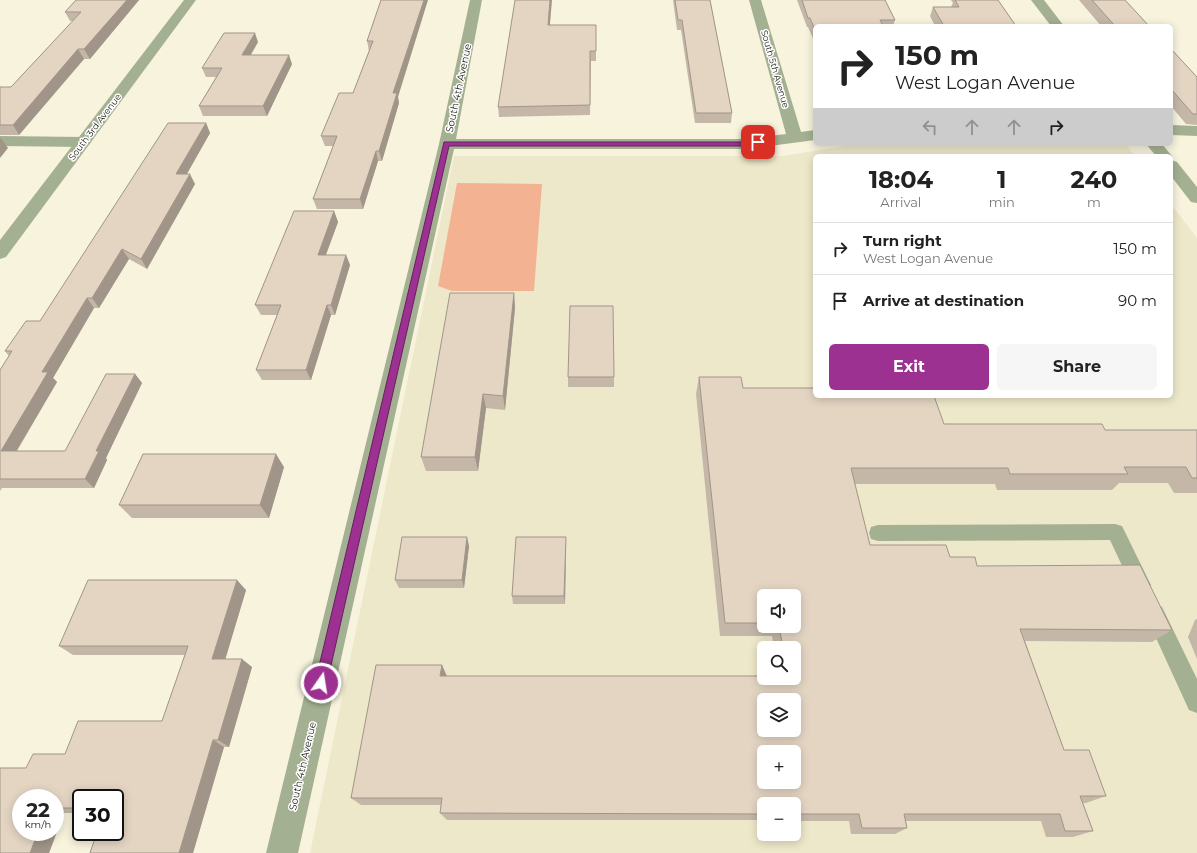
<!DOCTYPE html>
<meta charset="utf-8">
<style>
body{margin:0;font-family:Montserrat,sans-serif;background:#f6f6f6;color:#222;height:100vh;display:flex;flex-direction:column;font-size:15px;white-space:nowrap}
*{box-sizing:border-box;margin:0}
p{font-size:13px;color:#767676}
.icon{flex:none;width:22px;height:22px;fill:none;stroke:currentColor;stroke-width:2;stroke-linecap:round;stroke-linejoin:round}
.map{position:relative;flex:1;overflow:hidden}
.panel{position:absolute;left:813px;top:154px;width:360px;height:244px;display:flex;flex-direction:column;background:#fff;border-radius:6px;box-shadow:0 2px 10px #0003}
.panel>*{flex:none}
.top-card{position:absolute;left:813px;top:24px;width:360px;height:122px;border-radius:6px;box-shadow:0 2px 10px #0003;background:#fff;color:#222;overflow:hidden}
.controls{position:absolute;left:757px;top:589px;display:grid;gap:8px}
.controls a{display:grid;place-items:center;width:44px;height:44px;border-radius:6px;background:#fff;box-shadow:0 2px 10px #0003;font-size:20px}
.speed{position:absolute;left:12px;top:789px;display:flex;gap:8px;font-size:20px;font-weight:700;text-align:center}
.speed>*{display:grid;place-content:center;width:52px;height:52px;border-radius:50%;background:#fff;box-shadow:0 2px 10px #0003;line-height:1}
.speed small{font-size:10px;font-weight:400}
.speed .limit{border:2px solid #111;border-radius:6px;background:#fff;color:#111}
.pin{position:absolute;display:grid;place-items:center;width:34px;height:34px;color:#fff;margin:-17px;border-radius:8px;box-shadow:0 2px 6px #0006}
.me{position:absolute;width:44px;margin:-22px;rotate:13deg;stroke-linejoin:round;filter:drop-shadow(0 0 3px #0008)}
.turn{display:flex;align-items:center;gap:14px;height:84px;padding:0 16px;font-size:18px}
.turn .icon{width:52px;height:52px;stroke-width:2.5}
.turn b{display:block;font-size:28px;line-height:34px}
.lanes{display:flex;align-items:center;height:38px;padding:0 16px;background:#0003;justify-content:center;gap:20px;direction:ltr}
.lanes .off{opacity:.35}
.eta{display:flex;justify-content:space-evenly;align-items:center;height:68px;text-align:center}
.eta b{font-size:24px;font-weight:700;line-height:28px}
.action{display:flex;gap:8px;margin-top:auto;padding:8px 16px}
.action a{flex:1;height:46px;border-radius:6px;background:#9d3192;color:#fff;font-size:16px;font-weight:700;line-height:46px;text-align:center}
.action a+a{background:#f6f6f6;color:#222}
ul{padding:0;list-style:none}
li{display:flex;align-items:center;gap:12px;height:52px;padding:0 16px;border-top:1px solid #e0e0e0}
li div{flex:1}
li b{display:block;font-size:15px}
li em{font-style:normal}
.map>svg:first-child{display:block}
.built{fill:#ede8ca;fill-rule:evenodd}
.green{fill:#f3b393}
.lines{fill:none;stroke-linecap:round;stroke-linejoin:round}
.service{fill:#a4b092;fill-rule:evenodd}
.minor{fill:#a4b092;fill-rule:evenodd}
.tertiary{fill:#a4b092;fill-rule:evenodd}
.wall{fill:#c4b7a8;fill-rule:evenodd}
.shaded-wall{fill:#a09588}
.building{fill:#e4d5c3;stroke:#a09588;fill-rule:evenodd}
.route{fill:#9d3192;stroke:#66205f}
.labels{text-anchor:middle;stroke-width:3;stroke-linejoin:round;paint-order:stroke}
.far-street-label{font-size:9px;fill:#1a1811;stroke:#fff}
.street-label{font-size:10px;fill:#1a1811;stroke:#fff}
</style>
<div class="map">
<svg width="1197" height="853" viewBox="0 0 1197 853">
<rect width="100%" height="100%" fill="#f7f3dd"/>
<path class="built" d="M858 144H1126L1135 156H815V396H1171V204L1197 238V853H310L454 156H782ZM764 596H794V626H764ZM764 648H794V678H764ZM764 700H794V730H764ZM764 752H794V782H764ZM764 804H794V834H764Z"/>
<path class="green" d="M457 183 542 184 534 291H452L438 286Z"/>
<g class="lines">
<path class="service" d="M1115 524 1122 526 1148 579 1151 585 1148 591 1141 594 1134 591 1110 540 878 541 871 539 869 533 871 527 878 525Z
M1155 604 1162 607 1197 679V713L1189 710 1145 614 1148 607Z"/>
<path class="minor" d="M470 0H482L456 139H746L786 134 749 0H761L801 132 815 130V140L746 149H454L298 853H266L439 144Z
M1031 0H1044L1064 26H1051Z
M1171 125 1197 126V136L1171 135Z
M0 136 83 137 89 139 91 142 89 145 83 147 0 146Z
M1146 144H1162L1172 156 1171 157V156H1156Z
M1171 160 1177 162 1197 187V203L1191 202 1171 176Z"/>
<path class="tertiary" d="M184 0H196L6 257 0 259V240Z"/>
</g>
<path class="wall" d="M76 0H139L90 59H84L19 135H0V87H11L73 21H70L65 12Z
M381 0 399 103 382 161H378L363 209H317L313 199 333 146H325L321 136 353 93 369 51 367 41Z
M673 0H710L732 113 731 123H695L681 30H677Z
M797 0H885L895 20 893 26H815V43L808 27H807Z
M951 0H998L1016 26H935L930 16 933 7H951L953 3Z
M1079 0H1125L1149 26H1101Z
M550 25H596V61H591L590 115 499 117 498 107Z
M258 42 251 55 292 64 267 116H203L199 106 216 77H206L202 68Z
M1171 49 1197 77V125L1186 124 1171 106Z
M206 123 210 133 187 174 195 184 147 269 129 259 99 308H94L53 378 57 382 17 451H65L135 374 142 383 106 458 107 460 94 488H2L0 491V370L9 356 5 351 40 321Z
M334 211 338 222 326 255H346L350 265 335 315H331L311 380H262L256 370 277 315H261L255 305Z
M514 293 515 308 505 410 486 408 478 471H426L421 457Z
M568 377H614V387H568Z
M699 377 743 388 944 424 1105 430H1197V493H1174L1168 483H1119L1112 490H997L995 484H855L870 545 950 557 977 566 1172 630 1152 642 1025 641 1064 750 1106 796 1086 803H1083L1093 831 1073 837H1046L1041 821H906L907 828 895 834H851L849 821H794V804H764V820H447L440 813 441 805H361L351 798 442 665 447 676 794 678V648H774L772 636H720L696 394ZM764 596 794 626H764Z
M284 467 269 518H132L119 505Z
M566 545 565 604H513L512 596Z
M469 546 464 588H399L395 580Z
M246 590 225 659 252 667 229 747H224L193 853H90L115 798H81V813H64L49 853H0L26 768 65 754 162 721 185 655H73L59 646ZM55 798V832H21Z
M1197 619V659L1188 637 1195 620Z"/>
<path class="shaded-wall" d="M127 0H139L90 59 84 49Z
M424 0H428L398 97 399 103 382 161 379 151 393 93Z
M550 0H552L549 35 548 25Z
M255 33 258 42 245 64 242 55Z
M78 49 84 59 19 135 13 125Z
M289 55 292 64 267 116 263 106Z
M206 123 210 133 181 184 176 174Z
M1 138 8 148 0 158V139Z
M376 151 378 161 363 209 360 199Z
M190 174 195 184 147 269 141 259Z
M334 211 338 222 322 265 318 255Z
M122 249 129 259 99 308 92 298Z
M346 255 350 265 335 315 331 305Z
M514 293 515 308 505 410 503 396Z
M87 298 94 308 53 378 57 382 11 460 1 451 42 372Z
M327 305 331 315 311 380 306 370Z
M135 374 142 383 106 458 107 460 94 488 85 479 96 451Z
M483 394 486 408 478 471 475 457Z
M276 454 284 467 269 518 260 505Z
M467 537 469 546 464 588 462 580Z
M566 537V545L565 604 564 596Z
M237 580 246 590 223 667 212 659Z
M242 659 252 667 229 747 218 740Z
M442 665 447 677 440 676Z
M213 740 224 747 193 853H179Z
M55 810 64 813 49 853H30L38 832H55Z"/>
<path class="building" d="M76 0H127L84 49H78L13 125H0V87H11L81 12H65Z
M381 0H424L393 93H397L379 151H376L360 199H313L337 136H321L339 93H353L373 41H367Z
M515 0H550L548 25H596V51H590V105L498 107Z
M675 0H710L732 113H696L682 20H678Z
M802 0H885L895 20H880L883 26H815V30L810 18H808Z
M955 0H998L1016 26H944L933 7H959Z
M1092 0H1125L1149 26H1115Z
M224 33H255L242 55H289L263 106H199L222 68H202Z
M1171 49 1197 77V114H1193L1171 89Z
M168 123H206L176 174H190L141 259 122 249 92 298H87L42 372H48L1 451H65L106 374H135L96 451H99L85 479H0V370L12 351H5L26 321H40Z
M294 211H334L318 255H346L331 305H327L306 370H256L281 305H255Z
M450 293H514L503 396 483 394 475 457H421Z
M570 306H613L614 377H568Z
M699 377H741L743 388H815V396H934L944 424H1102L1105 430H1197V478H1192L1186 467H1124L1128 474H1010L1008 468H851L870 545H946L950 557H975L977 566 1140 565 1172 630 1020 629 1064 750H1089L1106 796H1080L1093 831H1065L1060 814H904L907 828H862L859 814H794V804H764V814L440 813 442 798H351L376 665H442L440 676H764V678H794V648H783L779 626H794V596H764V623H725ZM764 700H794V730H764ZM764 752H794V782H764Z
M143 454H276L260 505H119Z
M402 537H467L462 580H395Z
M516 537H566L564 596H512Z
M88 580H237L212 659H242L218 740H213L179 853H90L97 832H115V798H81V808H55V798H21V832H38L30 853H0V768H26L33 754H65L78 721H162L188 646H59Z"/>
<path class="route" d="M758 141 761 142 760 144 746 146H449L327 683 325 687 321 689 317 687 315 683 444 142H746Z"/>
<g class="labels">
<g class="far-street-label">
<text transform="translate(775 69) rotate(74)" y="3">South 5th Avenue</text>
<text transform="translate(95 127) rotate(-53)" y="3">South 3rd Avenue</text>
</g>
<g class="street-label">
<text transform="translate(458 88) rotate(-78)" y="4">South 4th Avenue</text>
<text transform="translate(302 766) rotate(-77)" y="4">South 4th Avenue</text>
</g>
</g>
</svg>
<div class="controls">
<a><svg class="icon" aria-label="sound" viewBox="0 0 24 24"><path d="M4 9h4l5-4v14l-5-4H4zM17 9q2 3 0 6"/></svg></a>
<a><svg class="icon" aria-label="search" viewBox="0 0 24 24"><circle cx="10" cy="10" r="6"/><path d="M15 15l6 6"/></svg></a>
<a><svg class="icon" aria-label="layers" viewBox="0 0 24 24"><path d="M12 4l9 5-9 5-9-5zM3 14l9 5 9-5"/></svg></a>
<a>+</a>
<a>−</a>
</div>
<div class="speed"><div>22<small>km/h</small></div><div class="limit">30</div></div>
<div class="pin" style="left:758px;top:142px;background:#d93025"><svg class="icon" aria-label="arrive" viewBox="0 0 24 24"><path d="M6 21V4h12l-3 4 3 4H6"/></svg></div>
<svg class="me" style="left:321px;top:683px" viewBox="-20 -20 40 40"><circle r="17" fill="#9d3192" stroke="#fff" stroke-width="3"/><path d="M0-11L8 9 0 5-8 9z" fill="#fff"/></svg>
<div class="top-card">
<div class="turn"><svg class="icon" aria-label="right" viewBox="0 0 24 24"><path d="M7 20v-9h11M14 6l5 5-5 5"/></svg><div><b>150 m</b>West Logan Avenue</div></div>
<div class="lanes"><svg class="icon off" aria-label="left" viewBox="0 0 24 24"><path d="M17 20v-9H6M10 6l-5 5 5 5"/></svg><svg class="icon off" aria-label="ahead" viewBox="0 0 24 24"><path d="M12 20V5M6 11l6-6 6 6"/></svg><svg class="icon off" aria-label="ahead" viewBox="0 0 24 24"><path d="M12 20V5M6 11l6-6 6 6"/></svg><svg class="icon" aria-label="right" viewBox="0 0 24 24"><path d="M7 20v-9h11M14 6l5 5-5 5"/></svg></div>
</div>
<section class="panel">
<div class="eta">
<div><b>18:04</b><p>Arrival</p></div>
<div><b>1</b><p>min</p></div>
<div><b>240</b><p>m</p></div>
</div>
<ul>
<li><svg class="icon" aria-label="right" viewBox="0 0 24 24"><path d="M7 20v-9h11M14 6l5 5-5 5"/></svg><div><b>Turn right</b><p>West Logan Avenue</p></div><em>150 m</em></li>
<li><svg class="icon" aria-label="arrive" viewBox="0 0 24 24"><path d="M6 21V4h12l-3 4 3 4H6"/></svg><div><b>Arrive at destination</b></div><em>90 m</em></li>
</ul>
<div class="action"><a>Exit</a><a>Share</a></div>
</section>
</div>
